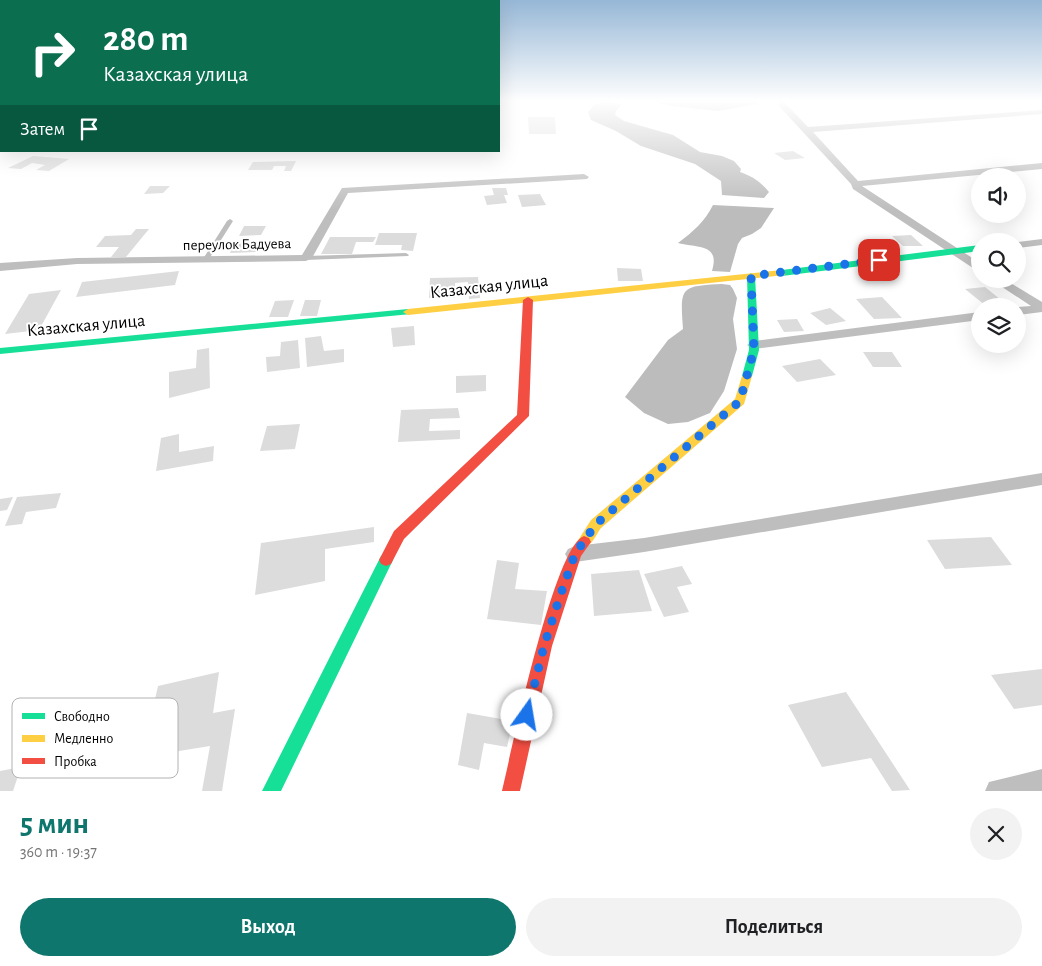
<!DOCTYPE html>
<html lang="ru">
<meta charset="utf-8">
<style>
body{margin:0;font-family:"Alegreya Sans",sans-serif;background:#f2f2f2;color:#202124;height:100vh;display:flex;flex-direction:column;font-size:19px;white-space:nowrap}
*{box-sizing:border-box;margin:0}
p{font-size:16px;color:#757577}
.icon{flex:none;width:28px;height:28px;fill:none;stroke:currentColor;stroke-width:2;stroke-linecap:round;stroke-linejoin:round}
.map{position:relative;height:791px;overflow:hidden}
.details{display:flex;flex-direction:column;background:#fff;flex:1}
.details>*{flex:none}
.top-card{position:absolute;left:0px;top:0px;width:500px;height:152px;box-shadow:0 5px 20px #0002;background:#0b6e4f;color:#fff;overflow:hidden}
.controls{position:absolute;left:971px;top:168px;display:grid;gap:10px}
.controls a{display:grid;place-items:center;width:55px;height:55px;border-radius:50%;background:#fff;box-shadow:0 5px 20px #0002;font-size:25px}
.pin{position:absolute;display:grid;place-items:center;width:42px;height:42px;color:#fff;margin:-21px;border-radius:10px;box-shadow:0 2px 8px #0006}
.me{position:absolute;width:55px;margin:-28px;rotate:13deg;stroke-linejoin:round;filter:drop-shadow(0 0 4px #0008)}
.turn{display:flex;align-items:center;gap:18px;height:105px;padding:0 20px;font-size:22px}
.turn .icon{width:65px;height:65px;stroke-width:2.5}
.turn b{display:block;font-size:35px;line-height:42px}
.then{display:flex;align-items:center;height:48px;padding:0 20px;background:#0003;gap:10px;font-size:19px}
.round{display:grid;place-items:center;flex:none;width:52px;height:52px;border-radius:26px;background:#f2f2f2}
.overview{display:flex;align-items:center;justify-content:space-between;height:85px;padding:0 20px}
h1{font-size:30px;font-weight:700;line-height:38px;color:#0f766e}
.primary-button{display:flex;gap:10px;margin-top:auto;padding:10px 20px}
.primary-button a{flex:1;height:58px;border-radius:30px;background:#0f766e;color:#fff;font-size:20px;font-weight:700;line-height:58px;text-align:center}
.primary-button a+a{background:#f2f2f2;color:#202124}
.map>svg:first-child{display:block}
.water{fill:#bcbcbc}
.building{fill:#dcdcdc}
.lines{fill:none;stroke-linecap:round;stroke-linejoin:round}
.lane{fill:#bebebe;fill-rule:evenodd}
.street{fill:#bebebe;fill-rule:evenodd}
.fast{fill:#16e098;fill-rule:evenodd}
.slow{fill:#ffcf43;fill-rule:evenodd}
.jam{fill:#f24e42;fill-rule:evenodd}
.route{stroke:#1a73e8;stroke-width:9;stroke-dasharray:0 16.2}
.labels{text-anchor:middle;stroke-width:4;stroke-linejoin:round;paint-order:stroke}
.far-street-label{font-size:15px;fill:#000;stroke:#fff}
.street-label{font-size:18px;fill:#000;stroke:#fff}
.key{fill:#fff;stroke:#b2b2b2;stroke-width:1}
.key-label{font-size:14px;fill:#000}
</style>
<div class="map">
<svg width="1042" height="791" viewBox="0 0 1042 791">
<rect width="100%" height="100%" fill="#fff"/>
<path class="water" d="M646 100H761L757 104 718 111 672 106Z
M604 102 622 104 616 111 615 115 624 121 673 135 700 152 722 156 734 161 741 169 740 172C752 176 761 182 769 192L764 198 722 195 721 181 695 164 641 146 616 131 591 120 588 112 594 105Z
M713 205 774 208 761 228 752 234 742 238 738 244 730 272 712 271C720 244 699 248 678 243 693 232 705 221 713 205Z
M722 284 730 285 733 289 737 298 733 319 737 349 724 391 710 413 688 422 668 424 644 413 625 397 668 340 683 329C680 287 680 286 722 284Z"/>
<path class="building" d="M528 117H555L556 134H529Z
M793 151 805 158 785 160 774 153Z
M33 156 69 159 49 171 36 170 45 165 32 163 21 169 8 168Z
M296 161 291 171H284L286 166H274L272 170H248L253 162Z
M150 186H170L163 193 144 194Z
M492 188H506L508 195H504L507 203 487 205 484 196 494 195Z
M540 194 546 205 522 207 518 195Z
M244 226H266L261 235 239 236Z
M136 229H149L126 257H111L119 247H96L105 236 131 235Z
M379 233H417L413 251 401 250 402 245H375Z
M911 235 923 246H903L892 236Z
M330 237H376L373 242H356L352 254H321Z
M261 243 256 252 230 253 234 244Z
M617 268 641 269 643 281H618Z
M179 271 175 285 76 297 82 282Z
M478 277 480 298 469 299 468 282 455 283V298H429L430 278Z
M985 287 1006 304 986 306 965 289Z
M61 290 39 330 5 334 29 294Z
M882 297 902 318 874 319 856 299Z
M294 300 288 317H269L275 301Z
M305 300H321L317 316H300Z
M830 308 846 321 826 325 810 313Z
M797 319 804 331 784 332 777 320Z
M414 326 415 345 393 347 391 328Z
M321 336 324 351 344 349V362L307 367 305 338Z
M298 340 300 368 267 372 266 357 280 356 281 342Z
M209 348 210 388 169 398V372L196 368 197 350Z
M863 352H892L902 367H873Z
M820 359 836 375 797 382 782 366Z
M486 375V391L456 393V376Z
M458 408 460 418 430 419 429 431 460 430V439L398 442 401 410Z
M300 424 295 449 260 451 267 426Z
M179 434V452L214 446 213 461 156 471 161 438Z
M61 493 56 508 26 512 22 524 5 526 17 497Z
M13 497 7 510 0 511V499Z
M374 527V542L325 549V581L255 595 261 543Z
M991 537 1012 565 945 569 927 540Z
M497 560 519 563 515 589 547 591 541 625 487 619Z
M682 566 692 584 677 587 689 612 664 617 644 574Z
M639 570 652 611 594 616 591 574Z
M1042 669V705L1014 709 991 675Z
M219 672 213 713 235 709 222 791H202L210 746 142 757 158 686Z
M846 692 910 790 892 791 871 758 822 767 788 705Z
M467 713 513 721 507 747 484 743 479 770 458 765Z
M21 767 13 791H0V771Z"/>
<g class="lines">
<path class="lane" d="M230 219 233 221 209 259 206 261 204 260 203 259 227 221Z
M406 253 409 255 408 256 306 260 303 258 306 256Z"/>
<path class="street" d="M779 100H785V103L808 127 1042 110V114L813 132 858 181 1042 163V169L862 186 980 263V272L976 270 853 189 851 184 778 105Z
M584 174 589 177 587 179 348 193 312 258 306 261 77 264 0 271V263L77 258 302 255 342 188Z
M1042 239V245L1018 248V242Z
M990 279H1004L1042 302V312L1018 315V307L1031 306Z
M980 312V320L754 349 747 345 754 341Z
M1042 473V485L644 552 575 562 568 559 565 554 568 549 575 546 644 538Z
M1042 769V791H985L989 782Z"/>
<path class="fast" d="M980 245V251L782 276 778 273 782 270Z
M751 273 755 276 759 350 752 376 747 379 742 376 749 350 747 276Z
M408 309 413 312 411 314 0 354V348Z
M386 554 391 556 393 560 281 791H262L381 556Z"/>
<path class="slow" d="M782 270 785 271V275L408 315 403 312 408 309Z
M747 373 752 376 744 404 601 528C595 536 591 550 579 546L577 542 591 520 735 399 742 376Z"/>
<path class="jam" d="M528 297 533 300 529 416 404 539 391 564 386 566 381 564 379 560 394 531 517 415 523 300Z
M584 536 589 538 591 542 581 556 552 646 520 791H502C511 753 554 546 584 536Z"/>
</g>
<linearGradient id="sky" x2="0" y2="1"><stop stop-color="#96b7d6"/><stop offset="0.48" stop-color="#fff"/><stop offset="1" stop-color="#fff" stop-opacity="0"/></linearGradient>
<rect width="1042" height="210" fill="url(#sky)"/>
<g class="lines">
<path class="route" d="M527 715 544 646 560 596 575 554 596 524 740 401 754 350 751 276 879 260"/>
</g>
<g class="labels">
<g class="far-street-label">
<text transform="translate(237 244) rotate(-1)" y="5">переулок Бадуева</text>
</g>
<g class="street-label">
<text transform="translate(489 286) rotate(-6)" y="6">Казахская улица</text>
<text transform="translate(86 325) rotate(-5)" y="6">Казахская улица</text>
</g>
</g>
<rect x="12" y="698" width="166" height="80" rx="8" class="key"/>
<rect x="22" y="713" width="23" height="6" fill="#16e098"/>
<rect x="22" y="735" width="23" height="7" fill="#ffcf43"/>
<rect x="22" y="758" width="23" height="6" fill="#f24e42"/>
<g class="key-label">
<text x="54" y="721">Свободно</text>
<text x="54" y="743">Медленно</text>
<text x="54" y="766">Пробка</text>
</g>
</svg>
<div class="controls">
<a><svg class="icon" aria-label="sound" viewBox="0 0 24 24"><path d="M4 9h4l5-4v14l-5-4H4zM17 9q2 3 0 6"/></svg></a>
<a><svg class="icon" aria-label="search" viewBox="0 0 24 24"><circle cx="10" cy="10" r="6"/><path d="M15 15l6 6"/></svg></a>
<a><svg class="icon" aria-label="layers" viewBox="0 0 24 24"><path d="M12 4l9 5-9 5-9-5zM3 14l9 5 9-5"/></svg></a>
</div>
<div class="pin" style="left:879px;top:260px;background:#d93025"><svg class="icon" aria-label="arrive" viewBox="0 0 24 24"><path d="M6 21V4h12l-3 4 3 4H6"/></svg></div>
<svg class="me" style="left:527px;top:715px" viewBox="-20 -20 40 40"><circle r="19" fill="#fff"/><path d="M0-13L10 11 0 6-10 11z" fill="#1a73e8"/></svg>
<div class="top-card">
<div class="turn"><svg class="icon" aria-label="right" viewBox="0 0 24 24"><path d="M7 20v-9h11M14 6l5 5-5 5"/></svg><div><b>280 m</b>Казахская улица</div></div>
<div class="then">Затем<svg class="icon" aria-label="arrive" viewBox="0 0 24 24"><path d="M6 21V4h12l-3 4 3 4H6"/></svg></div>
</div>
</div>
<section class="details">
<div class="overview"><div><h1>5 мин</h1><p>360 m · 19:37</p></div><a class="round"><svg class="icon" aria-label="close" viewBox="0 0 24 24"><path d="M6 6l12 12M18 6L6 18"/></svg></a></div>
<div class="primary-button"><a>Выход</a><a>Поделиться</a></div>
</section>
